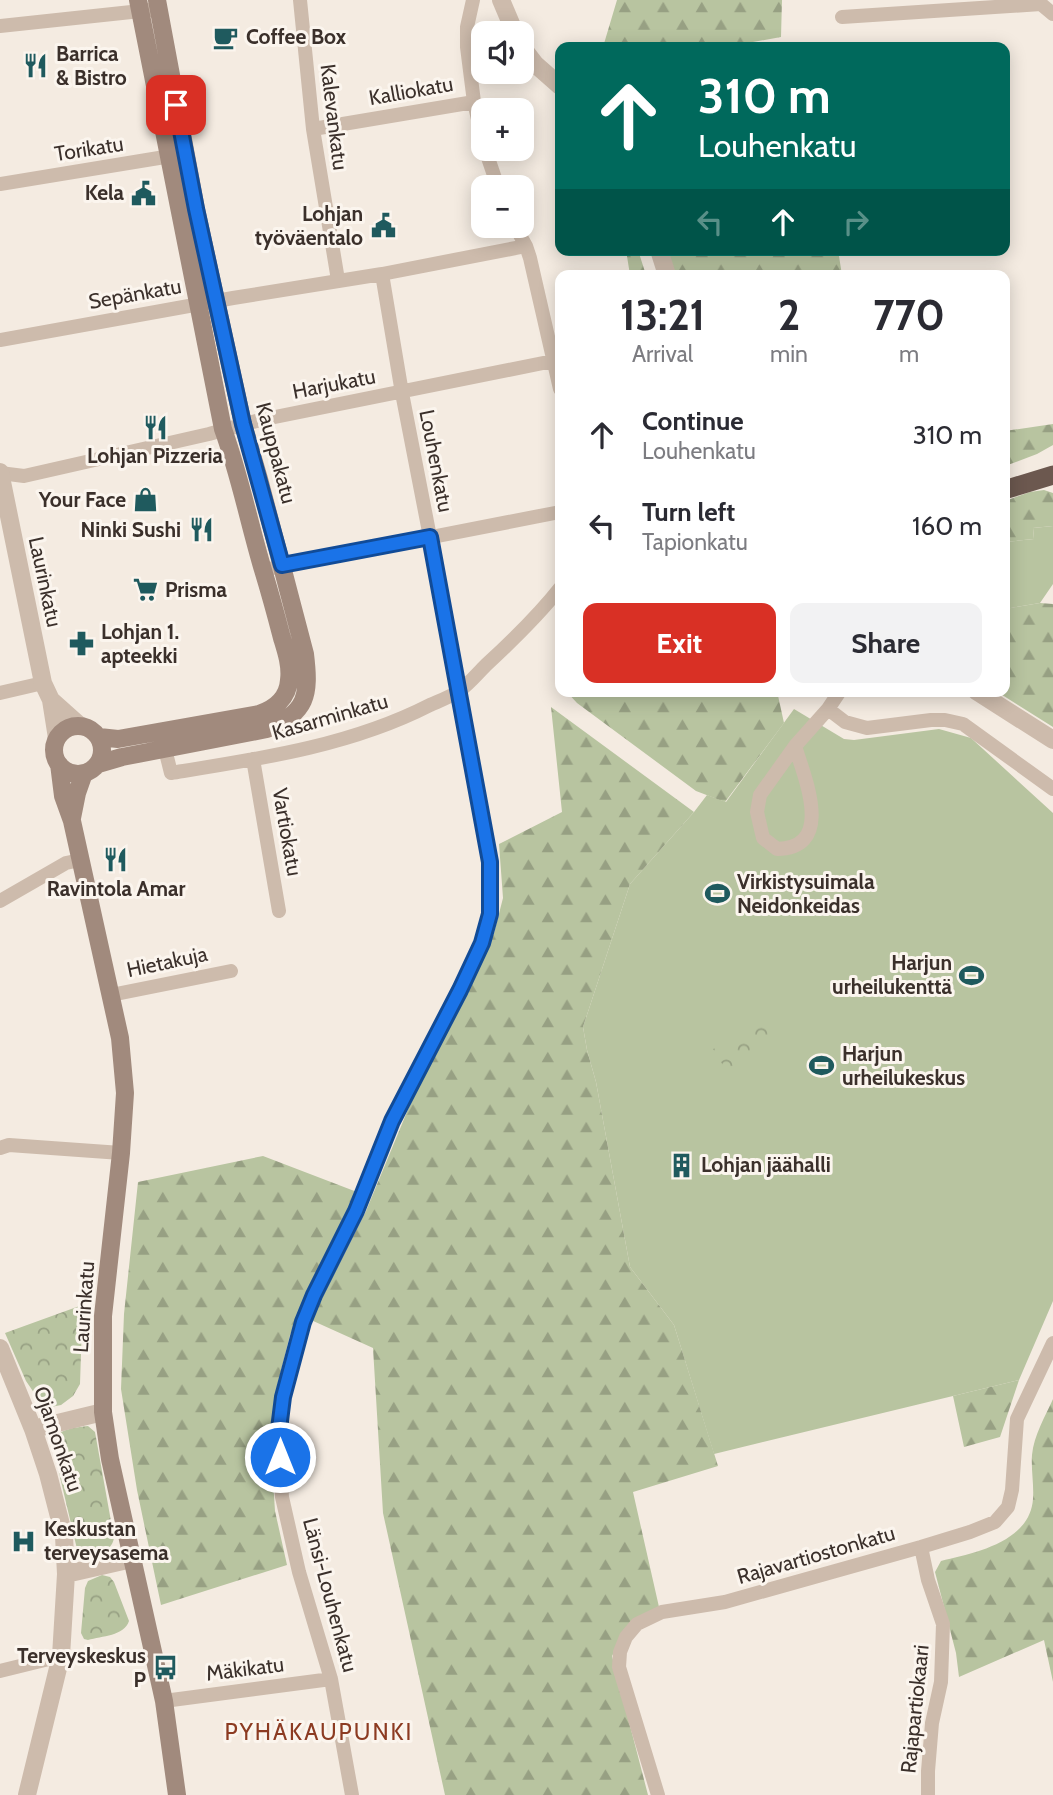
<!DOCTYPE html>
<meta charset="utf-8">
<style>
body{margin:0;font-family:Cabin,sans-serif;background:#f2f2f3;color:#2b2b33;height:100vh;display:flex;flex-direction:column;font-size:26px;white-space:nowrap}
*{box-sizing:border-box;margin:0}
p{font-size:23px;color:#7c7c81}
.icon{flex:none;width:38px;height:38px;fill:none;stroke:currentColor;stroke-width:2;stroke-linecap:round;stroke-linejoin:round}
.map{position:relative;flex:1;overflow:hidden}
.sheet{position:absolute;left:555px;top:270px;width:455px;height:427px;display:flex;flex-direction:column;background:#fff;border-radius:14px;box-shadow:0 4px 18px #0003}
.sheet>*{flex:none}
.hud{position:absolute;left:555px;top:42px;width:455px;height:214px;border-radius:14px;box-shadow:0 4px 18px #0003;background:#00695c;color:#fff;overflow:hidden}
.controls{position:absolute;left:471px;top:21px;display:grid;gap:14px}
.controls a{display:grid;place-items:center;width:63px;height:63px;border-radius:14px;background:#fff;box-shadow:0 4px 18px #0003;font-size:35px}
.pin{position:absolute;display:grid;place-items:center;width:60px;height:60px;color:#fff;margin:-30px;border-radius:14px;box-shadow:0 4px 10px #0006}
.me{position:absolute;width:77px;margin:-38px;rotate:0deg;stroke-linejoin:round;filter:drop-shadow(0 0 5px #0008)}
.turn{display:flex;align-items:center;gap:24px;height:147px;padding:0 28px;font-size:32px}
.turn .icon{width:91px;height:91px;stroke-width:2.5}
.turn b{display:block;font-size:49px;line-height:60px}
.lanes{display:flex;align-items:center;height:66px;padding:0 28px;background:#0003;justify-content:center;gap:35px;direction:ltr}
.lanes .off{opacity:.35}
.eta{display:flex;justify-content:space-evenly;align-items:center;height:119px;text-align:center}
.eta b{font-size:42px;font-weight:700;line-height:49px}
.cta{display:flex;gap:14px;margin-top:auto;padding:14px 28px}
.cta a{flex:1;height:80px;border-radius:14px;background:#d93025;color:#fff;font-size:28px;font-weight:700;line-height:80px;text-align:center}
.cta a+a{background:#f2f2f3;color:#2b2b33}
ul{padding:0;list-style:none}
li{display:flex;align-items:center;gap:21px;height:91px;padding:0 28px}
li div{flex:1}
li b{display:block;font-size:26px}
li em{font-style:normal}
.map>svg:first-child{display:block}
.green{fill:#b8c4a0}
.forest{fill:url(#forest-firs)}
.park{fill:url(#park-crowns)}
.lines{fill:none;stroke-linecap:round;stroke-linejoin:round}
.minor{stroke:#cdbbac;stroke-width:14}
.tertiary{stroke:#cdbbac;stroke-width:18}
.secondary{stroke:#a18a7d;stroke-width:18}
.trunk{stroke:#6c584f;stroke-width:19}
.route-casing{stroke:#114b97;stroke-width:18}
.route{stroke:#1a73e8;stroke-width:12}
.labels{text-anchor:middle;stroke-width:6;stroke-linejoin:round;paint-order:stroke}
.poi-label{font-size:21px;font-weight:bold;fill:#3b302b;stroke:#fbf5ee;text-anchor:start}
.street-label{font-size:21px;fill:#3b302b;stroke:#fbf5ee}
.neighbourhood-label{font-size:23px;letter-spacing:2px;fill:#8c3b22;stroke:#fbf5ee}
</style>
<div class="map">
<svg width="1053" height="1795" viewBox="0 0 1053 1795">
<defs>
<pattern id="forest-firs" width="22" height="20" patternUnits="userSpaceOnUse" patternTransform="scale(1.75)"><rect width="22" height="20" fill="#b8c4a0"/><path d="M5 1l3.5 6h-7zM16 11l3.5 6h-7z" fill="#97a083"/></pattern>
<pattern id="park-crowns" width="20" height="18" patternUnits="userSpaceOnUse" patternTransform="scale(1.75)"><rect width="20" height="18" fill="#b8c4a0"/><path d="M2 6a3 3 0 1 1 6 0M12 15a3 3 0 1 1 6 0" fill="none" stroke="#97a083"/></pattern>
</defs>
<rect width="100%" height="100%" fill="#f4ebe1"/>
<path class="green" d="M1053 526V584L1040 603 1005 609V542L1034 539 1033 528Z
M794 709 844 739 854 740 939 729 971 738 1053 813V1301L1019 1380 714 1454 674 1325 630 1267 596 1082 587 1050 583 1027 630 884 694 812 707 795 726 802Z"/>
<path class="forest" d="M617 0H782L781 37 725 47H603Z
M626 250H638L646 275H630Z
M667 250H838L842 275H675Z
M1053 424V445L1037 454 1005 466V431Z
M1044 490 1053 493V526L1033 528 1034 539 1005 542V501L1030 492Z
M1040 603 1053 604V727L996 691H1004L1005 609Z
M566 691H777L784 723 725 802 696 791 577 703Z
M551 707 694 812 630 884 583 1027 587 1050 596 1082 630 1267 674 1325 718 1466 633 1492 659 1607 631 1621 612 1656 648 1795H445L383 1513 373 1348 311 1320 366 1211 409 1107 494 933 503 898 499 844 562 812Z
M263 1156 357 1192 290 1335 276 1391 270 1435 275 1511 287 1565 161 1605 137 1490 121 1389 124 1314 138 1182Z
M1019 1380 1000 1437 964 1447 953 1396Z
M1053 1399V1682L1044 1640 959 1677 956 1653 935 1572 941 1561C975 1553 1030 1542 1033 1499 1034 1484 1031 1470 1032 1455 1034 1435 1045 1417 1053 1399Z"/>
<path class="park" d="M768 1012 770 1034 758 1057 732 1080 713 1049 737 1040Z
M85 1304 82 1324 80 1384 73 1396 61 1405 51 1407 41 1403 26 1381 5 1333Z
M88 1426 95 1432 114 1538C111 1554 96 1553 82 1554L77 1549 52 1443C59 1428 73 1428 88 1426Z
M102 1575 110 1577 114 1582 129 1621C124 1636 102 1636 88 1640L84 1639 81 1633 85 1588 88 1581Z"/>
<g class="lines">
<path class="minor" d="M300 0 313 129 338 280
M473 0 467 27V47L474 102 483 141
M842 17 1041 4 1053 14
M0 26 150 10
M313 129 474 102
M485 149 498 187
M0 184 177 155
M515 226 526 246 530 258 560 389
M0 340 233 298 382 274 526 246
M0 473 24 476 209 434 260 420 553 361
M273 568 560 512
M0 693 43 683
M828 709 845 722 867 728 931 720H945L963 724 1053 789
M795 746C805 779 835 848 777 849L763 838 757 812 760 795 795 746 828 709 840 691
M165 749 171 773C259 759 350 746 430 705 439 701 450 697 459 691 469 684 477 674 486 665 512 641 538 616 560 588
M253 759 279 911
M0 901 66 863 80 860
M111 995 231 971
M0 1148 9 1145 121 1153
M921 1547 928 1580 943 1624 941 1682 932 1723 928 1771V1795
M0 1671 61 1656
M164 1701 331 1679
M352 1795 331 1679 299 1572 282 1497 278 1437 283 1397 303 1322 314 1295 356 1211 392 1120 460 990 483 943 490 913V862L430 537 402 393 382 274
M658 1795 619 1667 620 1652 626 1637 637 1624 662 1612 725 1602 921 1547 970 1532 995 1522 1008 1507 1012 1490 1017 1419 1053 1343"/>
<path class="tertiary" d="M501 0 515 33
M522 47 535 64 560 86
M659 250 667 275
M0 472 43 683 51 700 79 725
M976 691 1053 740
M51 700 57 738
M0 1348 33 1429 48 1474 64 1536 66 1574 61 1656 27 1795
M33 1429 103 1412
M66 1574 132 1559"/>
<path class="secondary" d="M54 750a24 24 0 1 1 48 0a24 24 0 1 1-48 0Z
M99 737 118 739 259 714C274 709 288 698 289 680 291 666 286 651 282 638 276 615 270 593 263 570 249 523 240 476 223 429L138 0
M59 764 63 796 72 821 120 1038 125 1093 121 1153 103 1316V1412L110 1459 164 1701 177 1795
M98 764 122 757 267 729C307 713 310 695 305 654L259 479 243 424 196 209 157 0
M72 818 77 793 84 773"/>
<path class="trunk" d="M1004 490 1053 475"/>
</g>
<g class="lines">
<defs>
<path id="route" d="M176 105 196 209 243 424 282 565 430 537 490 862V914L482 943 460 990 392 1121 356 1211 314 1295 303 1322 283 1397 278 1437 280 1457"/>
</defs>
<use href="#route" class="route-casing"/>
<use href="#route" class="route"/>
</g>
<defs>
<symbol id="cafe-bare" viewBox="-9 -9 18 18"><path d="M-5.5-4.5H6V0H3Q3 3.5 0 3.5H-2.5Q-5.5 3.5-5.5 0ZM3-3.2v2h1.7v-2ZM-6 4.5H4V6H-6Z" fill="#1f5a5e" stroke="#fbf5ee" stroke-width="2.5" paint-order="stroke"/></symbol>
<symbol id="restaurant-bare" viewBox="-9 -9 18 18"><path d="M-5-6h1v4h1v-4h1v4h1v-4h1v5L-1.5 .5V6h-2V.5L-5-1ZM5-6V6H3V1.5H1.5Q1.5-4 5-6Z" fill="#1f5a5e" stroke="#fbf5ee" stroke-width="2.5" paint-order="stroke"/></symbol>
<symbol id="civic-bare" viewBox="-9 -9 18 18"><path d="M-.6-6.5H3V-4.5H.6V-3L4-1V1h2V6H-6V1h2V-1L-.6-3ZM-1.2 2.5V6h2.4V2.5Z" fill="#1f5a5e" stroke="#fbf5ee" stroke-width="2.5" paint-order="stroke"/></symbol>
<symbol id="shop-bare" viewBox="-9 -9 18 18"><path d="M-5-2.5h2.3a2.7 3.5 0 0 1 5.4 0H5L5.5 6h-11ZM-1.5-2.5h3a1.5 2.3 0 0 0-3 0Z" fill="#1f5a5e" stroke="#fbf5ee" stroke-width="2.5" paint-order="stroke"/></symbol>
<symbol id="supermarket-bare" viewBox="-9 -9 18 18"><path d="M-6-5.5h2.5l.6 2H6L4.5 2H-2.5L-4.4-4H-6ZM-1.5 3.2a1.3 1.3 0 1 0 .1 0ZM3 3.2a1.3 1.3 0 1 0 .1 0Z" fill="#1f5a5e" stroke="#fbf5ee" stroke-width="2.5" paint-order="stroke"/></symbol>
<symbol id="pharmacy-bare" viewBox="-9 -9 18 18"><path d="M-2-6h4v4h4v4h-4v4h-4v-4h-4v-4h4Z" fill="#1f5a5e" stroke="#fbf5ee" stroke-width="2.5" paint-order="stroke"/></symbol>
<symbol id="stadium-bare" viewBox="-9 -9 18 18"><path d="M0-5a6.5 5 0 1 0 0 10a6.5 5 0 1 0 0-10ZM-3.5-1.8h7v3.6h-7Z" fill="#1f5a5e" stroke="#fbf5ee" stroke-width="2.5" paint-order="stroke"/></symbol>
<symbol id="building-bare" viewBox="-9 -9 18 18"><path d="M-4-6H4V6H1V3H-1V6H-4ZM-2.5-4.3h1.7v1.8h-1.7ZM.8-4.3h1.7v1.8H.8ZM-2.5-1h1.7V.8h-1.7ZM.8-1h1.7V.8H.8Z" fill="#1f5a5e" stroke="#fbf5ee" stroke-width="2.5" paint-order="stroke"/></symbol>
<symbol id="hospital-bare" viewBox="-9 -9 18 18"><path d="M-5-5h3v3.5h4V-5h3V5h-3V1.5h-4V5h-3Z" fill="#1f5a5e" stroke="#fbf5ee" stroke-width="2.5" paint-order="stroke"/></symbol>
<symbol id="bus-bare" viewBox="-9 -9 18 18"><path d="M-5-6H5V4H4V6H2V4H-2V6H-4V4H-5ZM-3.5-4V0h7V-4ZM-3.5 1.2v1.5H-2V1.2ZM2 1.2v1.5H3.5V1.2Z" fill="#1f5a5e" stroke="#fbf5ee" stroke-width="2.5" paint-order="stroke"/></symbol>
</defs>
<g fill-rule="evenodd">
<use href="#cafe-bare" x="208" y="20" width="35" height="35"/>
<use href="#restaurant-bare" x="18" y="48" width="35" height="35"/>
<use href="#civic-bare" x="126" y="176" width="35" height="35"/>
<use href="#civic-bare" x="366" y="208" width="35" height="35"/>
<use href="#restaurant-bare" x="138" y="410" width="35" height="35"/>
<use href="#shop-bare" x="128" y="482" width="35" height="35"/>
<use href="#restaurant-bare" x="184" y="512" width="35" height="35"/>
<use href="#supermarket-bare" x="128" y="572" width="35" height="35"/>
<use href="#pharmacy-bare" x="64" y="626" width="35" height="35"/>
<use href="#restaurant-bare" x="98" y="842" width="35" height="35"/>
<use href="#stadium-bare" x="700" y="876" width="35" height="35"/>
<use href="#stadium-bare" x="954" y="958" width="35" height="35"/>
<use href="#stadium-bare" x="804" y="1048" width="35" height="35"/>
<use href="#building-bare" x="664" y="1148" width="35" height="35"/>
<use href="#hospital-bare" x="6" y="1524" width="35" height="35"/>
<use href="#bus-bare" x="148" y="1650" width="35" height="35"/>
</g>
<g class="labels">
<g class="poi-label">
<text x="246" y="44">Coffee Box</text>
<text x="56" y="61">Barrica<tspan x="56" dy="24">&amp; Bistro</tspan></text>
<text x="124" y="200" text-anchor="end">Kela</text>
<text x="363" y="221" text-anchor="end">Lohjan<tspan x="363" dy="24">työväentalo</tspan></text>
<text x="155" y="463" text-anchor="middle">Lohjan Pizzeria</text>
<text x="126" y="507" text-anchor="end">Your Face</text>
<text x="181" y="537" text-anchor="end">Ninki Sushi</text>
<text x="165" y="597">Prisma</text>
<text x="101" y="639">Lohjan 1.<tspan x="101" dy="24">apteekki</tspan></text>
<text x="737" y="889">Virkistysuimala<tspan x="737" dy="24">Neidonkeidas</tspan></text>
<text x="116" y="896" text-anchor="middle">Ravintola Amar</text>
<text x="952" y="970" text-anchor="end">Harjun<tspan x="952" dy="24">urheilukenttä</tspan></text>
<text x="842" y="1061">Harjun<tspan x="842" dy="24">urheilukeskus</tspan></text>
<text x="701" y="1172">Lohjan jäähalli</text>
<text x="44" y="1536">Keskustan<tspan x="44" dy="24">terveysasema</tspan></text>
<text x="146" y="1663" text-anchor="end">Terveyskeskus<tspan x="146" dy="24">P</tspan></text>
</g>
<g class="street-label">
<text transform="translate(411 91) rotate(-10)" y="7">Kalliokatu</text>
<text transform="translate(334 117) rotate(83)" y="7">Kalevankatu</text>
<text transform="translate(89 149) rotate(-9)" y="7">Torikatu</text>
<text transform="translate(135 294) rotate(-10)" y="7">Sepänkatu</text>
<text transform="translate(334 384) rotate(-11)" y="7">Harjukatu</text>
<text transform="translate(276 453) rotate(75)" y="7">Kauppakatu</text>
<text transform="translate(436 461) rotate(79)" y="7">Louhenkatu</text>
<text transform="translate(45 582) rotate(78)" y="7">Laurinkatu</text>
<text transform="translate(330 717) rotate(-16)" y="7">Kasarminkatu</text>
<text transform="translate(287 832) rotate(80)" y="7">Vartiokatu</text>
<text transform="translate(167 962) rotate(-12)" y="7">Hietakuja</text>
<text transform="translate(84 1307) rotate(-86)" y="7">Laurinkatu</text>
<text transform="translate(58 1439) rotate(71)" y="7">Ojamonkatu</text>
<text transform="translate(816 1555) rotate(-16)" y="7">Rajavartiostonkatu</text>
<text transform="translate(330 1595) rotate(75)" y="7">Länsi-Louhenkatu</text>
<text transform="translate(245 1669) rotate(-7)" y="7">Mäkikatu</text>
<text transform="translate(915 1709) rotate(-84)" y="7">Rajapartiokaari</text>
</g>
<g class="neighbourhood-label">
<text x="319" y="1740">PYHÄKAUPUNKI</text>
</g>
</g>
</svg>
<div class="controls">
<a><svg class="icon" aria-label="sound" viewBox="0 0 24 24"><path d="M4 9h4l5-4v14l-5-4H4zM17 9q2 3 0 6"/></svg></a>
<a>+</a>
<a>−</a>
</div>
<div class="pin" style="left:176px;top:105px;background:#d93025"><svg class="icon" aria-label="arrive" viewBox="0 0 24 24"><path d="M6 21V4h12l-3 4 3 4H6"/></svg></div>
<svg class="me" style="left:280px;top:1457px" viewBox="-20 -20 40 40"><circle r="17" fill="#1a73e8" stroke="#fff" stroke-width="3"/><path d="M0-11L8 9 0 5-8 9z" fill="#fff"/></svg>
<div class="hud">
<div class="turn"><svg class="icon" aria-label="ahead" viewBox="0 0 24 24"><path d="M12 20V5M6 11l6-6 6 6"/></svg><div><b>310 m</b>Louhenkatu</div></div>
<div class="lanes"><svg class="icon off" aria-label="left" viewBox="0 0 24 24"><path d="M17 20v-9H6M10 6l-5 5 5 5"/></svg><svg class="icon" aria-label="ahead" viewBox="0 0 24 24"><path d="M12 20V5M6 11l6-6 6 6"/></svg><svg class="icon off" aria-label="right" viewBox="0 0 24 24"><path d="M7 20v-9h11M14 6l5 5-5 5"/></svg></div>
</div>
<section class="sheet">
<div class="eta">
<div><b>13:21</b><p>Arrival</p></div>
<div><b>2</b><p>min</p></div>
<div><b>770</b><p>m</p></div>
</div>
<ul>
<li><svg class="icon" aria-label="ahead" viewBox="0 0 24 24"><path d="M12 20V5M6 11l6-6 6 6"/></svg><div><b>Continue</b><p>Louhenkatu</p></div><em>310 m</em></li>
<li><svg class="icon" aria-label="left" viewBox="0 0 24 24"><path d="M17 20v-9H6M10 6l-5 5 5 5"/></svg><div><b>Turn left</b><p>Tapionkatu</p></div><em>160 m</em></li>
</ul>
<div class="cta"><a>Exit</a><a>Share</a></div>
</section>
</div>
